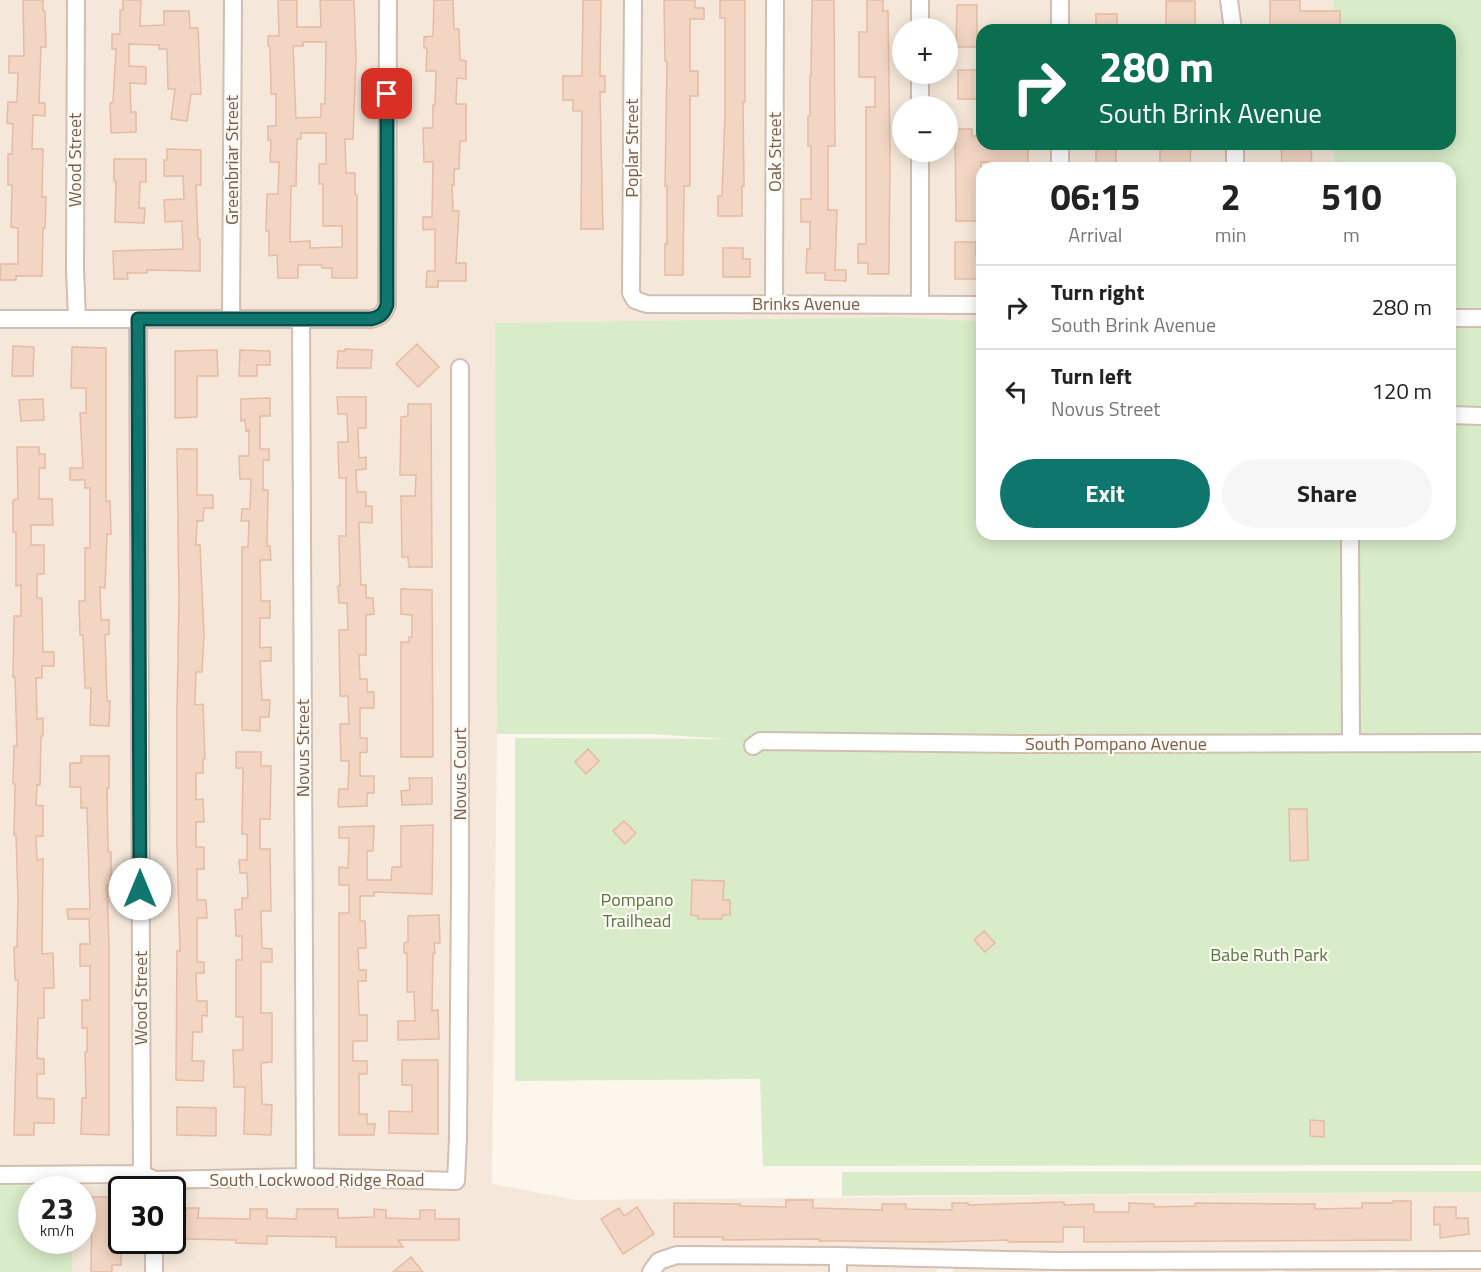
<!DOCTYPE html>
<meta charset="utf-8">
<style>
body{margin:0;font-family:"Titillium Web",sans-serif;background:#f6f6f6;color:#222;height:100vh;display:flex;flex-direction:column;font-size:22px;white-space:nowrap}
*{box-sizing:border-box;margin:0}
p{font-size:20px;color:#767676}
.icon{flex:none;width:33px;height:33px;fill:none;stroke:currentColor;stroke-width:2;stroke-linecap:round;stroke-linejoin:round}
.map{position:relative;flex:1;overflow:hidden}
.panel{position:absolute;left:976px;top:162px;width:480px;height:378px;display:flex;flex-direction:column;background:#fff;border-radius:18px;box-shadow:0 3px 15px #0003}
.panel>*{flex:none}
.banner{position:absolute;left:976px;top:24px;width:480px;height:126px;border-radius:18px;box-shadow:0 3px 15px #0003;background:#0b6e4f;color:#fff;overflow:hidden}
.tools{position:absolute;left:892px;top:18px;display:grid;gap:12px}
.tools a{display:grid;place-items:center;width:66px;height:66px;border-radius:50%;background:#fff;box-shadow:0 3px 15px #0003;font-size:30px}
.speed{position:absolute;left:18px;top:1176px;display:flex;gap:12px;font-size:30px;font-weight:700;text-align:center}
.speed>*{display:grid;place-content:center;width:78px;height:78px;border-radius:50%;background:#fff;box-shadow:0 3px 15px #0003;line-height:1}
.speed small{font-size:15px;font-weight:400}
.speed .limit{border:3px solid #111;border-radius:9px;background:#fff;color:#111}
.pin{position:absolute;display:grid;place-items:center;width:51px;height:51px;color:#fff;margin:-26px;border-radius:12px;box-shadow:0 3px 9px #0006}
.me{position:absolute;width:66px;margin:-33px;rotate:0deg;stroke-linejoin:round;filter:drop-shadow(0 0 4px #0008)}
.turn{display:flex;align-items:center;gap:21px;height:126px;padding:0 24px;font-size:27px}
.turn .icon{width:78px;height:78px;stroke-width:2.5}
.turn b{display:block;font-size:42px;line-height:51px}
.eta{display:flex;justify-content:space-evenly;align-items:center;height:102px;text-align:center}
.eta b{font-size:36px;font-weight:700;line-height:42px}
.cta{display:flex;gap:12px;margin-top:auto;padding:12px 24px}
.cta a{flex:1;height:69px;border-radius:36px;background:#0f766e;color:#fff;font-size:24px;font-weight:700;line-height:69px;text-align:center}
.cta a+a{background:#f6f6f6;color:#222}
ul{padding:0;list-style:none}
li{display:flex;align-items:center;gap:18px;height:84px;padding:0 24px;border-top:2px solid #e0e0e0}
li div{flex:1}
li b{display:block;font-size:22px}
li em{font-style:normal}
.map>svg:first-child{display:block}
.residential{fill:#f5e8da}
.green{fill:#d8ecc9}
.building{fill:#f3d5c3;stroke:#e6bba3;stroke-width:1.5;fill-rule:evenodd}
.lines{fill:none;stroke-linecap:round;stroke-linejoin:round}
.minor-casing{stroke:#d1beb0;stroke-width:20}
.minor{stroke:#fff;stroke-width:16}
.route-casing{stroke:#0a4d48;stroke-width:15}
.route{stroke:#0f766e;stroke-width:10}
.labels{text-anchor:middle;stroke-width:4.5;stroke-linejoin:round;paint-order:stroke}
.street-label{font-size:18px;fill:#7a5c4d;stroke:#fffaf3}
.park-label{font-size:18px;fill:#537a41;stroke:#fffaf3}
</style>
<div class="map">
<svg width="1481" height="1272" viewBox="0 0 1481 1272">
<rect width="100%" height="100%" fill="#fdf6ec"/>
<path class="residential" d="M0 0H68L67 269 68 312H0Z
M84 0H225L223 312H84L83 269Z
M241 0H380L379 304 375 311 239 312Z
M396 0H625L622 293 628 305 647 312H982V321L894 317 496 323 497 734 492 1184 576 1200 1481 1192V1253H1055L677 1248 652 1255 644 1265 643 1272H162V1241L172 1240V1190L162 1189V1187L305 1185 464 1188 466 1138 468 885V361H452V885L449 1174 313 1170 309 327 365 326 366 328 378 326 392 314 395 305Z
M641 0H767L766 296 647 297 641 296 639 291Z
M783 0H912V28H903V74H912V106H903V152H912V297L783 296Z
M928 0H1052V30H982V144H1052V168H982V298L928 297V152H948V106H928V74H948V28H928Z
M1068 0H1221L1225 30H1068Z
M1237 0H1334V30H1241Z
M1068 144H1227V168H1068Z
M1243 144H1334V168H1243Z
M0 326H130L135 1170 0 1171Z
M146 326 293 327 297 1170 151 1172Z
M142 1184 146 1185V1189L122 1190V1240L146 1241V1272H72V1241L82 1240V1190L72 1189V1186Z
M677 1262 830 1263V1272H660L661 1269Z
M846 1263 937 1266V1272H846Z
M953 1266 1047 1268V1272H953Z
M1157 1267V1272H1063V1268Z
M1173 1267H1268V1272H1173Z
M1284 1267H1379V1272H1284Z
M1395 1267H1481V1272H1395Z"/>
<path class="green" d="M1334 0H1481V311L1451 310 1450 168H1334V144H1450V30H1334Z
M894 317 982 321V534H1450L1451 325H1481V735L1027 736 774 733 755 735 746 739 760 741 1481 743V1165L763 1166 760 1079 515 1081V738L728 739 653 734H497L495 323Z
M1481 1171V1192L842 1196V1172Z
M0 1185 72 1186V1189L32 1190V1240L72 1241V1272H0Z"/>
<path class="building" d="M23 0H43V11H45L46 47H41L39 103H45V116L33 115 32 149H43L42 197H46L45 228H43L42 276H16V280H0L1 264H18V228L11 227 12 185H8V154H12L13 124 7 123 8 102H17L18 73H9V56H24Z
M123 0H141L140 26 164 25V11H189L190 28H198L201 94H191L187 121 171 119 175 89H168L167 49H159V45L129 44V66L146 67V84L130 83 131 112H136V132L111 133 110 103 113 102 116 49H112V34H120V10H123Z
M278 0H297V27H321L320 0H354L356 59 353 139H345L346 173H355V195H357V278H332V268H322V265H298V278H278L277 255 269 256V231H266L267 194H278L279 162H270L271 140H268V126H276V94H271L270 46H268V36H279ZM303 42H326L325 104H321V117L296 118 293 46H303ZM301 133H326V164H319V184H323V226H342V247L310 248V241L290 242 291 186H296L297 139H301Z
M434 0H453L454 29H459L460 60 466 61V79L457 78 456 104H466V141H460L459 169H454V185H452L453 211H459L456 263H466V281H438V287H426L427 271H435V229L423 230V217H432L433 162H424L423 128H433V105H435L436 71H426L427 48H424V37L433 36Z
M583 0H601L600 76H605V92H600L603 229H581L582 111H573V100H563V76H582Z
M664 0H695V8H704V19H690V71H698V96H690V186H684L683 275H665V244H667V186H665L667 61H665Z
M720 0H745V102H743L744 186H742V216H718V196H722L725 114V18H720Z
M812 0H834L835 146H828V210H837L835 270H846V281L825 280V273H806L807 249H810V222H801V199H811V146H808V116H810V76H811Z
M867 0H883V11H888L890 152 889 274H868V263H858V244H866V107H875V77H859V32H867Z
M1270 0H1300V11H1340V30H1314V27H1270Z
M1166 1H1195V30H1166Z
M957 5H977V47H956Z
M1096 14H1117V30H1096Z
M958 70H980V99H958Z
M955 129H972V136H982V144H1028V164L981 162V221H956Z
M1096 144H1116V164H1096Z
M1160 144H1191L1190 168H1160Z
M1281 144H1311L1312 168H1282Z
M167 149 201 150V185H196L198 239H200V271L147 270V273H127L128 279H114L113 251 183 249 182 221 165 222 164 200 184 199 183 176H164V160H167Z
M114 159H146V182H140L139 208H145L144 223 115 222 116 181H114Z
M955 242H976V256H982V279H955Z
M723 248H743V259H750V277H723Z
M417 344 439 367 418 387 396 364Z
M13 346 34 347 33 376H12Z
M72 347 106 348V501H110L111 534H107L105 588 100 587 101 620H109V634L105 635 107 701H110L109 726 90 725 91 688H85L83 635H80L79 601H85V548H90V488H85V480H70V468H83L80 413H86V388H71Z
M345 349 372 350 371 368H337L338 351H345Z
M217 350 218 376H197V417L175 418V351Z
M240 350 270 351V365H257V376H239Z
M337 397H366V428H358L359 458 366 457V469L356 470 357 492H366V506H372V523L359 522 361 585H366V598H373L374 614 366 615V655H359L360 679H367V692H374V708H360V738H367V752L360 753V776H374V793H367V806L339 807 338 805 339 789H348L349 761H341L340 724H349L348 696H340L339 630H348L347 603H339L338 586H340L339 536H346V478H339L338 442H348L347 414H338Z
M270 398V416H260V449H269V460H263V490H268L267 546H270L271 560H260L261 601H270V618H260V648L271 647V661H260L262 700H270L269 717H260V731L242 730V547H248L249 521H241L242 509H250L251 479H240L239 456H249V430L246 431 245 420 241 421V399Z
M43 399 44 420 21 421 19 400Z
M408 404H431L432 567H409L408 557H402L401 496H415L416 475H400L401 417 408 416Z
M17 447H39V454H45V468H39V499H52L53 525H31V545H44V574H37V598H42L43 652H54V666H42V678H36L37 719 43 718V736H41L40 785H37L36 805 43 806V836H36L37 860 43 859 42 954 53 953 54 988H44V1018H38L37 1058 44 1059V1074H37V1098L54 1099V1123H34V1135H14L18 980H15L14 947H17L18 897 16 835H14L15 784H13L14 746H17L15 677H13L14 616H21V585L16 586V532H13V500L18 499Z
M177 449H197V495H213V508H204L203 521H197L196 545H200L204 635 202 672H196L195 705 203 704 205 759H203V773H196V800L203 799 204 822H196V847H204V869H197V900H206L207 918H197V962H204V973H196L197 1001H207V1016L202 1015V1032H193L192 1061H204L203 1081 176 1080 177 951H180L177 847V710L179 599Z
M401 589 432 590 433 757H401V642H409V637H412V615L401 614Z
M588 749 599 761 586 774 575 762Z
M236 752H261V766H271L270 819H260V849H270L271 911H261L262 948 272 949V962H261V1013H272V1062L261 1063 262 1104 272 1105 271 1135 244 1134 245 1087H234L233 1050H243V1017H236V960H242V936H236L235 910 242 909V898H248L247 873H240L239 860H247V834H242L243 768H236Z
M81 756H109V788H107L108 852H111V884L107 885 109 944V1135L81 1134 82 1098H86L85 1052H87V1028H82V1000H90V966H80V944H90L89 919H68L67 909H90L87 808H81V787H70V763H81Z
M409 778H432V804L402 805 401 791 410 790Z
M1289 809H1307L1308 860 1290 861Z
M624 821 636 833 625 844 613 831Z
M433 825 432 894 374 892V896H360V921H365L366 948H358L359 970H366V981H358L359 1015H367V1041H353V1061H367V1074H359V1114H367V1124H375L374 1135H339V913H349V885H339V867L348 868 349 838H339V827L374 826 373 851H367V880H391L392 867H401V826Z
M692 880 724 881 723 900H730V915H722V919H698V916L691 915Z
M439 915 440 943H434L435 953H433L432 1011 438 1010 439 1039 398 1040V1021H415L414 992H407V953H404V943L408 942V916Z
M984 931 995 943 985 952 974 940Z
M402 1060H438V1134L389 1133V1111L412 1112V1085H402Z
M177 1107 216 1108V1136L177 1135Z
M1310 1120 1324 1121V1137L1310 1136Z
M92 1197H122V1217H112V1253H121V1265H112V1272H91Z
M786 1200H813V1208L882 1210V1204H906V1209L952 1210V1203H968V1205L1064 1202V1205L1094 1204V1212H1129V1203L1154 1204V1207L1195 1206V1203L1315 1204V1209L1362 1208V1203H1393V1201H1411V1240L1084 1242V1227H1063V1242H1008V1240L937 1242 842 1241H819V1239L723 1240V1237H674V1203L740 1204V1206L786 1207Z
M637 1207 654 1234 623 1254 601 1219 619 1208 624 1216Z
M1434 1207H1456V1218H1468L1469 1234 1440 1238V1224L1434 1225Z
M186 1208H199L198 1218 250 1219V1209H267V1218L296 1219 297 1209H338V1218L374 1217V1209L386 1210V1218L420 1219V1210H435V1219H459V1240H398L403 1247H336V1237L267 1236V1244L236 1243V1240L185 1239Z
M411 1257 423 1272H393Z"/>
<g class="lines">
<defs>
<path id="minor" d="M76 0 75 269 77 319
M633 0 631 293 635 300 647 304 982 305
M920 0V28
M1060 0V30
M1229 0 1233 30
M920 74V106
M1235 144V168
M920 152V304
M1060 168V144
M774 304 775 0
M1450 318H1481
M0 319H371C380 317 384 314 387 305L388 0
M138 319 142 1174
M231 319 233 0
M301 319 305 1177
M1450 415 1481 416
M1350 534 1351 743
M753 746 760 741 1025 744 1481 743
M0 1175 142 1174 154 1180 305 1177 456 1181 458 1138 460 885V368
M154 1272V1240
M651 1272 659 1261 677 1255 838 1256 1055 1261 1481 1260
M838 1272V1256"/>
</defs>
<use href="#minor" class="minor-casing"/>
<use href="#minor" class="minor"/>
</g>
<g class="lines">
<defs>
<path id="route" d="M140 889 138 319H371C380 317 384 314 387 305V94"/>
</defs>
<use href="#route" class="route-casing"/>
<use href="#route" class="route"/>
</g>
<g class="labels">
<g class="street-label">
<text transform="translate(632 148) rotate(-90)" y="6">Poplar Street</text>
<text transform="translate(775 152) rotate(-90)" y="6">Oak Street</text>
<text transform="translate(75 160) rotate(-90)" y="6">Wood Street</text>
<text transform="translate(232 160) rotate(-90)" y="6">Greenbriar Street</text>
<text x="806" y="310">Brinks Avenue</text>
<text x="1116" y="750">South Pompano Avenue</text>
<text transform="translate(303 748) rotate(-90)" y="6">Novus Street</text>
<text transform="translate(460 774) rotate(-90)" y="6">Novus Court</text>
<text transform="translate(141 998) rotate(-90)" y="6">Wood Street</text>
<text x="317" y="1186">South Lockwood Ridge Road</text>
</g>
<g class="park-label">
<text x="637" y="906">Pompano<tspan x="637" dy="21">Trailhead</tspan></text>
<text x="1269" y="961">Babe Ruth Park</text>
</g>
</g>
</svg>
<div class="tools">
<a>+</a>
<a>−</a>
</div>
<div class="speed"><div>23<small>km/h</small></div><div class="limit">30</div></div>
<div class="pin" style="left:387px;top:94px;background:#d93025"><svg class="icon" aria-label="arrive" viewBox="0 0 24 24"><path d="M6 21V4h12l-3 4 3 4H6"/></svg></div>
<svg class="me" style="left:140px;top:889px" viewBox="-20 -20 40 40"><circle r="19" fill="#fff"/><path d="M0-13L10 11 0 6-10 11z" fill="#0f766e"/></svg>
<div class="banner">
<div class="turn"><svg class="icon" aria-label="right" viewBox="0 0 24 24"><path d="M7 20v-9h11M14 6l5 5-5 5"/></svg><div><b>280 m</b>South Brink Avenue</div></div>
</div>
<section class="panel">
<div class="eta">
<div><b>06:15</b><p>Arrival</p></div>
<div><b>2</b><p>min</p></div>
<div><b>510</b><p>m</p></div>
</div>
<ul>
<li><svg class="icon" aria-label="right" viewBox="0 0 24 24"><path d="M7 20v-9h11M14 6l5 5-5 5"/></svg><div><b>Turn right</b><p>South Brink Avenue</p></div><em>280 m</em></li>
<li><svg class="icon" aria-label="left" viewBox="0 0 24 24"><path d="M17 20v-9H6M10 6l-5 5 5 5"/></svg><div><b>Turn left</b><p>Novus Street</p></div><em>120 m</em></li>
</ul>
<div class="cta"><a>Exit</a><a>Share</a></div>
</section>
</div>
